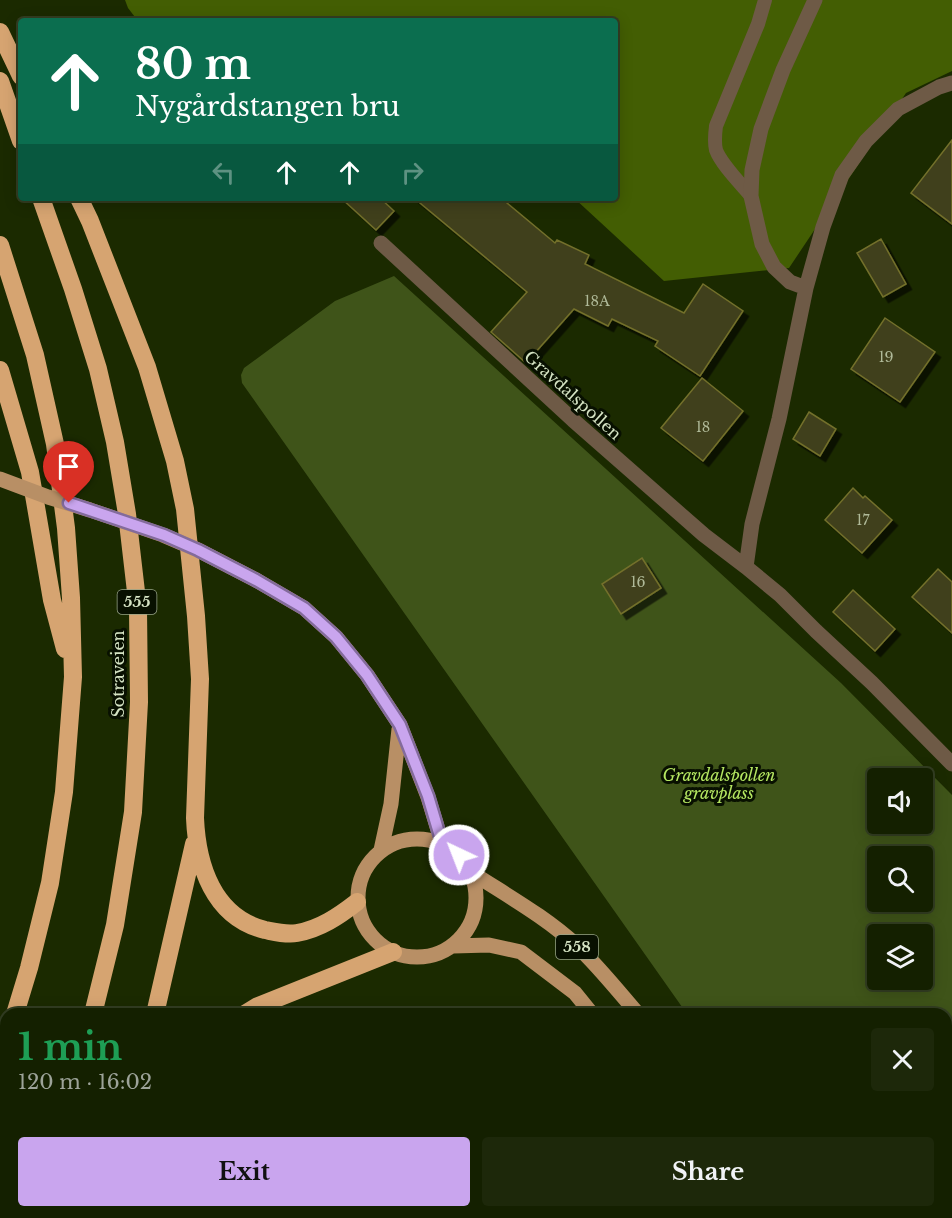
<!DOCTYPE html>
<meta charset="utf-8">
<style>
body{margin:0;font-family:"Libre Baskerville",serif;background:#1d280a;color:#f1f3f6;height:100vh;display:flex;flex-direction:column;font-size:22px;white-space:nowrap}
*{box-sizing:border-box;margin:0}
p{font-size:20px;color:#9da399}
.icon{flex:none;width:33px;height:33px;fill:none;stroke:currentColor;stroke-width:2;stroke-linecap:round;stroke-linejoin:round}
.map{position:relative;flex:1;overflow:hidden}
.drawer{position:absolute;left:0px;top:1008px;width:952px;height:210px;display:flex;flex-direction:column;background:#142000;border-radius:18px 18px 0 0;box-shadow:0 3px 15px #0003,0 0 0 2px #333e22}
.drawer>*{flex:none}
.guide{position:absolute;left:18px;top:18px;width:600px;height:183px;border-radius:6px;box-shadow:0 3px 15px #0003,0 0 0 2px #333e22;background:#0b6e4f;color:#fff;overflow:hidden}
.fabs{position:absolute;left:867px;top:768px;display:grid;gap:12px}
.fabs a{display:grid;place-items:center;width:66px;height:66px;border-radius:6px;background:#142000;box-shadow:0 3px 15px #0003,0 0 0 2px #333e22;font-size:30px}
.pin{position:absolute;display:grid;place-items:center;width:51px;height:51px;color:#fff;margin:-62px -26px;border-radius:50% 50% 50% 0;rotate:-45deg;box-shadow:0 0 6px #0007}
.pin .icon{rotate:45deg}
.me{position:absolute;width:66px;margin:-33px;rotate:317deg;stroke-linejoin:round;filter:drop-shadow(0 0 4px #0008)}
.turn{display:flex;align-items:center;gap:21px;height:126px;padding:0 18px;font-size:27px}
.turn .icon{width:78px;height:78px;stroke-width:2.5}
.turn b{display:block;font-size:42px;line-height:51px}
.lanes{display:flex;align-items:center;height:57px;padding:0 18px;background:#0003;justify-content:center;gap:30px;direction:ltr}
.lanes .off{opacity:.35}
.round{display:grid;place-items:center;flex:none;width:63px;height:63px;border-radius:6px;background:#1d280a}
.summary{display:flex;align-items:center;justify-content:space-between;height:102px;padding:0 18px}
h1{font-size:36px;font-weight:800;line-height:45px;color:#1e9e55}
.primary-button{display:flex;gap:12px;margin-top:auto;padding:12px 18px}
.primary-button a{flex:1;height:69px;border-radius:6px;background:#c9a5ee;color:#111;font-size:24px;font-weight:800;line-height:69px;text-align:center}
.primary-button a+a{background:#1d280a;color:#f1f3f6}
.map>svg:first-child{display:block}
.green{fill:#3f5419;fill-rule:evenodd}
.forest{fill:#435e03}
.building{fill:#41401a;stroke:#73702c;stroke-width:1.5;filter:url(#shadow)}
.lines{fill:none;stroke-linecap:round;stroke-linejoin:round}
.lane{stroke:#6e5a46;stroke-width:14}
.street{stroke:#6e5a46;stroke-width:15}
.primary{stroke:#b88f65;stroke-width:15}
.highway{stroke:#d6a471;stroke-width:18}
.primary-bridge{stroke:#b88f65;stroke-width:15}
.route-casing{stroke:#836b9b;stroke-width:15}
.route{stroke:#c9a5ee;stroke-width:10}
.labels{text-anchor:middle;stroke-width:6;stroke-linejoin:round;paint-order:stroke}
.number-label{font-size:14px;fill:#b0ba99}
.shield{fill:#081000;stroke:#98a488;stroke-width:1.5}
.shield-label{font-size:15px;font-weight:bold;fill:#d5e3c3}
.street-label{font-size:16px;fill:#d5e3c3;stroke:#081000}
.park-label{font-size:16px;font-style:italic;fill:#b5e761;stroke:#081000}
</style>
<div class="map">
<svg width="952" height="1218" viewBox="0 0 952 1218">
<defs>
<filter id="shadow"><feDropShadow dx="5.5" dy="5.5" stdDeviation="0" flood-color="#0009"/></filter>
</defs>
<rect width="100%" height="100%" fill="#1b2a00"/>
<path class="green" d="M394 276 841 683 952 795V1147L947 1150 946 1014H687L242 383 241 375 244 368 335 301ZM878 778H922V824H878ZM878 856H922V902H878ZM878 934H922V980H878Z
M375 1212H628L632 1218H379Z"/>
<path class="forest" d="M125 0H952V71L906 93 789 268 664 281 574 198H615V21H138L128 8Z"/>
<path class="building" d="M952 140V224L911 193Z
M341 198H380L394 211 376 230Z
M414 198H501L555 243 557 240 589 255 585 264 684 313 703 284 743 311 700 376 655 346 658 341 612 319 608 326 574 309 526 363 491 332 527 292Z
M881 239 906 284 883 297 857 253Z
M885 318 935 352 900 402 851 369Z
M702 378 743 411 703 461 661 428Z
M809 412 836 429 820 456 793 439Z
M853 488 863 498 865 496 892 520 862 553 825 520Z
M642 558 661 588 621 614 602 584Z
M938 569 952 582V633L912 597Z
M853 590 895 629 875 651 833 612Z"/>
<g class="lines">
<path class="lane" d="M751 196C741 184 721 164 716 150 714 142 715 134 716 126L758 24 765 0
M323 1212 340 1218
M119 1218V1216L128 1212"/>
<path class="street" d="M952 83 939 87 898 109 866 141 842 175 823 227 806 288 779 419 752 524 746 567 780 595 816 631 872 683 952 764
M381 243 573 420 704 535 746 567
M806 288 790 282 774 267 762 244 751 196 752 170 761 129 783 70 815 0
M946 1196 952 1192
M912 1218 922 1212"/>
<path class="primary" d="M256 580 304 608 336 637 367 675 400 725 428 797 442 843
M358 898a59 59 0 1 1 118 0a59 59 0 1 1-118 0Z
M381 850 391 804 399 729
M471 872C506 895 546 917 577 946 599 967 618 991 638 1014
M453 946 489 945 521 952 575 993 592 1014
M731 1212 735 1218
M776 1212 779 1218"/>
<path class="highway" d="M0 32 21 76
M0 81 21 141
M41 198 73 289 98 369 115 442 127 514 138 609 139 702 133 812 115 925 93 1014
M79 198 90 221 147 367 175 461 185 509 196 616 200 679 195 818C197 865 213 917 265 930 275 932 286 935 297 933 320 929 339 916 357 902
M0 245 35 355 55 444 66 528 71 598 73 677 64 792 50 883 29 968 15 1014
M0 370 30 472 52 600 65 649
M155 1014 194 844
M245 1014 258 1006 393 952
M0 1064 6 1045
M26 1218 28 1212
M51 1218 55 1212"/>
<path class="primary-bridge" d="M0 479 48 497 90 510 163 535 198 550 256 580"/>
</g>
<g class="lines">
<defs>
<path id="route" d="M69 503 164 535 198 550 256 580 304 608 336 637 367 675 400 725 428 796 442 843 459 855"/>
</defs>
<use href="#route" class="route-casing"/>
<use href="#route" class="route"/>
</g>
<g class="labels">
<g class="number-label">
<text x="597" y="306">18A</text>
<text x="886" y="362">19</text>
<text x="703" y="432">18</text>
<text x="863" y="525">17</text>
<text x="638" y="587">16</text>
</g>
<g class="shield">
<rect x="117.5" y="590" width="39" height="24" rx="4.5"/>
<rect x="556" y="935" width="42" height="24" rx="4.5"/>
</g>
<g class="shield-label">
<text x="137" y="607">555</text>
<text x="577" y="952">558</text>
</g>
<g class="street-label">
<text transform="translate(573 395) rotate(42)" y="6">Gravdalspollen</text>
<text transform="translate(118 674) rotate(-90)" y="6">Sotraveien</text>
</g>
<g class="park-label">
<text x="719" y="781">Gravdalspollen<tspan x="719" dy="18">gravplass</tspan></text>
</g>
</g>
</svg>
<div class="fabs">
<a><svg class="icon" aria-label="sound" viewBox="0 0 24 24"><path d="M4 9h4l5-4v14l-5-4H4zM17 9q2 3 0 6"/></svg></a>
<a><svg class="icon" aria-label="search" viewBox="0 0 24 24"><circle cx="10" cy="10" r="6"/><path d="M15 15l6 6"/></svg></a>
<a><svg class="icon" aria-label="layers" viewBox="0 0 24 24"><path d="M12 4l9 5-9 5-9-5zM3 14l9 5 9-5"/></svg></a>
</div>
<div class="pin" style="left:69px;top:503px;background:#d93025"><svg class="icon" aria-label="arrive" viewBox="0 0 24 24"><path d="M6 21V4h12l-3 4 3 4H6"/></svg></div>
<svg class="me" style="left:459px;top:855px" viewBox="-20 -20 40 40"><circle r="17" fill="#c9a5ee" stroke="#fff" stroke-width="3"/><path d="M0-11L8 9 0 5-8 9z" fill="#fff"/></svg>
<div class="guide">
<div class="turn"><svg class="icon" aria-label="ahead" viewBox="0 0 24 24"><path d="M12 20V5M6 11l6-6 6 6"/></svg><div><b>80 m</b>Nygårdstangen bru</div></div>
<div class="lanes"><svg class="icon off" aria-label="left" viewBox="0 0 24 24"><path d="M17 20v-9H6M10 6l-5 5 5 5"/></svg><svg class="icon" aria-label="ahead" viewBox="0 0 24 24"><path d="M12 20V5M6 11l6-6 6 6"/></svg><svg class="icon" aria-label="ahead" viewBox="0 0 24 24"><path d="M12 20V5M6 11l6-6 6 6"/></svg><svg class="icon off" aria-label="right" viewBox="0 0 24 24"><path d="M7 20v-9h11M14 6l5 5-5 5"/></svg></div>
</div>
<section class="drawer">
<div class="summary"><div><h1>1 min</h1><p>120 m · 16:02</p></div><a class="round"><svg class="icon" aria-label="close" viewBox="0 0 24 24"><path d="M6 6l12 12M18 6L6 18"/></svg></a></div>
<div class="primary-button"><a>Exit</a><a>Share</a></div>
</section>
</div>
